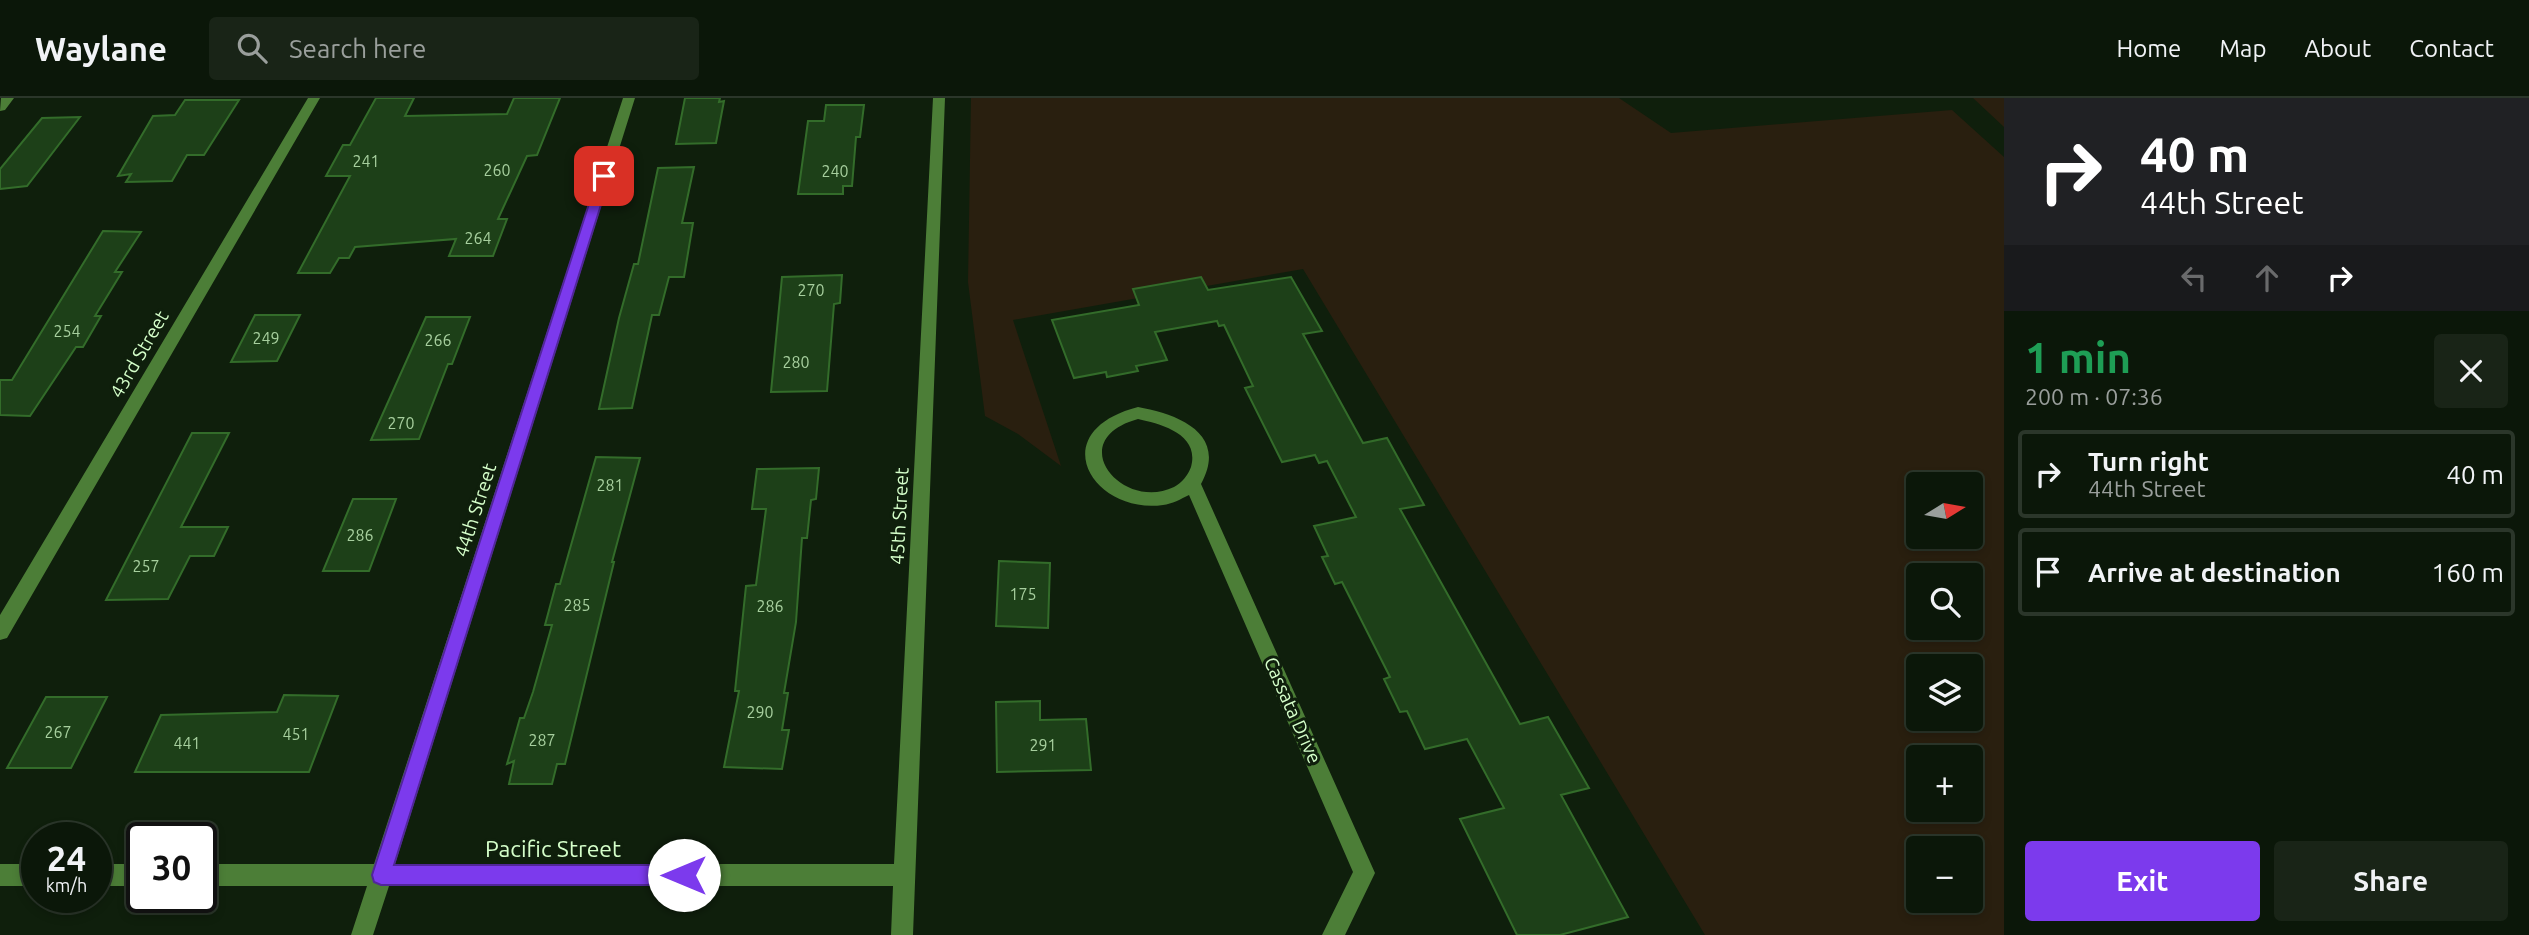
<!DOCTYPE html>
<meta charset="utf-8">
<style>
body{margin:0;font-family:Ubuntu,sans-serif;background:#192417;color:#f1f3f6;height:100vh;display:flex;flex-direction:column;font-size:26px;white-space:nowrap}
*{box-sizing:border-box;margin:0}
p{font-size:23px;color:#9a9f9c}
.icon{flex:none;width:38px;height:38px;fill:none;stroke:currentColor;stroke-width:2;stroke-linecap:round;stroke-linejoin:round}
.map{position:relative;flex:1;overflow:hidden}
.sheet{display:flex;flex-direction:column;background:#0b1709;width:525px}
.sheet>*{flex:none}
.top-card{background:#202124;color:#fff;overflow:hidden}
.needle{width:46px;rotate:79deg}
.controls{position:absolute;left:1906px;top:374px;display:grid;gap:14px}
.controls a{display:grid;place-items:center;width:77px;height:77px;border-radius:7px;background:#0b1709;box-shadow:0 4px 10px #0003,0 0 0 2px #2b362a;font-size:35px}
.speed{position:absolute;left:21px;top:724px;display:flex;gap:14px;font-size:35px;font-weight:700;text-align:center}
.speed>*{display:grid;place-content:center;width:91px;height:91px;border-radius:50%;background:#0b1709;box-shadow:0 4px 10px #0003,0 0 0 2px #2b362a;line-height:1}
.speed small{font-size:18px;font-weight:400}
.speed .limit{border:4px solid #111;border-radius:10px;background:#fff;color:#111}
.pin{position:absolute;display:grid;place-items:center;width:60px;height:60px;color:#fff;margin:-30px;border-radius:14px;box-shadow:0 4px 10px #0006}
.me{position:absolute;width:77px;margin:-38px;rotate:270deg;stroke-linejoin:round;filter:drop-shadow(0 0 5px #0008)}
.turn{display:flex;align-items:center;gap:24px;height:147px;padding:0 21px;font-size:32px}
.turn .icon{width:91px;height:91px;stroke-width:2.5}
.turn b{display:block;font-size:49px;line-height:60px}
.lanes{display:flex;align-items:center;height:66px;padding:0 21px;background:#0003;justify-content:center;gap:35px;direction:ltr}
.lanes .off{opacity:.35}
.round{display:grid;place-items:center;flex:none;width:74px;height:74px;border-radius:7px;background:#192417}
.headline{display:flex;align-items:center;justify-content:space-between;height:119px;padding:0 21px}
h1{font-size:42px;font-weight:700;line-height:52px;color:#1e9e55}
.cta{display:flex;gap:14px;margin-top:auto;padding:14px 21px}
.cta a{flex:1;height:80px;border-radius:7px;background:#7c3aed;color:#fff;font-size:28px;font-weight:700;line-height:80px;text-align:center}
.cta a+a{background:#192417;color:#f1f3f6}
ul{padding:0;list-style:none}
li{display:flex;align-items:center;gap:21px;height:88px;margin:0 14px 10px;padding:0 7px;border:4px solid #2b362a;border-radius:7px}
li div{flex:1}
li b{display:block;font-size:26px}
li em{font-style:normal}
header{display:flex;align-items:center;gap:42px;box-sizing:border-box;height:98px;padding:0 35px;background:#0b1709;border-bottom:2px solid #2b362a}
header strong{font-size:33px}
nav{display:flex;gap:38px;margin-inline-start:auto;font-size:24px}
.search{width:490px;height:63px;background:#192417;display:flex;align-items:center;gap:18px;box-sizing:border-box;padding:0 24px;border-radius:7px;color:#9a9f9c;font-size:26px}
main{display:flex;flex:1;min-height:0}
.map>svg:first-child{display:block}
.green{fill:#291f0f;fill-rule:evenodd}
.building{fill:#1d4018;stroke:#336c2a;stroke-width:2}
.lines{fill:none;stroke-linecap:round;stroke-linejoin:round}
.minor{fill:#4c7e37;fill-rule:evenodd}
.route{fill:#7c3aed;stroke:#51269a;stroke-width:2}
.labels{text-anchor:middle;stroke-width:6;stroke-linejoin:round;paint-order:stroke}
.number-label{font-size:16px;fill:#a7cf9e}
.street-label{font-size:19px;fill:#d5ffca;stroke:#0f1f0c}
.near-street-label{font-size:23px;fill:#d5ffca;stroke:#0f1f0c}
</style>
<header>
<strong>Waylane</strong>
<div class="search"><svg class="icon" aria-label="search" viewBox="0 0 24 24"><circle cx="10" cy="10" r="6"/><path d="M15 15l6 6"/></svg>Search here</div>
<nav><a>Home</a><a>Map</a><a>About</a><a>Contact</a></nav>
</header>
<main>
<div class="map">
<svg width="2004" height="837" viewBox="0 0 2004 837">
<rect width="100%" height="100%" fill="#0f1f0c"/>
<path class="green" d="M971 0H1619L1671 35 1952 12 2004 59V837H1705L1303 171 1013 222 1061 368 1018 336 985 318 968 184ZM1918 387H1970V439H1918ZM1918 478H1970V530H1918ZM1918 569H1970V621H1918ZM1918 660H1970V712H1918ZM1918 751H1970V803H1918Z
M1973 0H2004V29Z"/>
<path class="building" d="M376 0H414L405 18 507 16 514 0H560L537 57 527 58 498 121H507L493 158H449L456 141 355 149 349 160H339L330 175H298L350 78H326L343 47H350Z
M685 0H720L719 4 724 3 716 45 676 46Z
M185 2H239L204 57H187L172 83 126 84 131 76 118 78 153 18 175 17Z
M826 7H864L860 39H856L852 88H843V96H798L808 23H824Z
M80 19 27 88 0 91V71L42 20Z
M694 69 682 125H693L684 179H669L659 217H652L632 310 599 311 619 220 634 166H638L658 70Z
M103 133 141 134 115 174H122L95 218H101L83 249H76L30 318 0 317V282H12Z
M842 177 840 205 834 206 827 293 771 294 782 179Z
M1201 179 1208 192 1291 179 1322 233 1303 236 1363 345 1387 340 1424 407 1400 411 1520 626 1548 619 1589 690 1561 697 1628 819 1560 837H1517L1460 721 1504 710 1467 641 1425 651 1407 613 1400 614 1384 581 1390 579 1342 484 1335 486 1322 459 1328 458 1314 428 1356 419 1327 363 1319 365 1315 357 1282 364 1245 290 1253 288 1224 227 1219 228 1217 223 1155 234 1167 262 1136 268 1138 273 1107 279 1106 274 1074 280 1052 222 1139 207 1133 191Z
M255 217H300L277 263 231 264Z
M426 219H470L452 266H448L419 341 371 342Z
M192 335H229L181 429H228L214 458H190L168 501 106 502Z
M596 359 640 360 612 464H614L565 666H557L552 686H509L514 663 507 666 520 620H524L533 594 552 527H545L556 486H560Z
M819 370 816 401 811 402 807 440H802L796 524 784 595H788L782 632H789L782 671 724 669 739 593H735L746 488 756 487 766 411H752L757 371Z
M353 401H396L369 473H323Z
M999 463 1050 465 1048 530 996 528Z
M284 597 338 598 309 674H135L161 617 277 614Z
M46 599H107L71 670H7Z
M1040 603V622L1086 621 1091 672 997 674 996 604Z"/>
<g class="lines">
<path class="minor" d="M1 0H14L5 12 0 13Z
M308 0H320L7 540 0 542V517Z
M623 0H635L395 766H894L933 0H945L913 837H891L893 788H389L373 837H351L367 788H201V766H374Z
M1138 309C1177 316 1229 335 1201 386L1375 775 1345 837H1322L1353 774 1189 397C1181 401 1172 406 1163 407 1093 417 1042 334 1138 309ZM1138 321C1161 326 1200 336 1191 369 1188 377 1182 385 1174 389 1122 414 1062 342 1138 321Z
M0 766H37V788H0Z
M96 766H142V788H96Z"/>
</g>
<path class="route" d="M604 74 610 78 394 767H684L691 770 694 777 691 784 684 787H381L374 784 372 777 598 78Z"/>
<g class="labels">
<g class="number-label">
<text x="366" y="69">241</text>
<text x="497" y="78">260</text>
<text x="835" y="79">240</text>
<text x="478" y="146">264</text>
<text x="811" y="198">270</text>
<text x="67" y="239">254</text>
<text x="266" y="246">249</text>
<text x="438" y="248">266</text>
<text x="796" y="270">280</text>
<text x="401" y="331">270</text>
<text x="610" y="393">281</text>
<text x="360" y="443">286</text>
<text x="146" y="474">257</text>
<text x="1023" y="502">175</text>
<text x="577" y="513">285</text>
<text x="770" y="514">286</text>
<text x="760" y="620">290</text>
<text x="58" y="640">267</text>
<text x="296" y="642">451</text>
<text x="542" y="648">287</text>
<text x="187" y="651">441</text>
<text x="1043" y="653">291</text>
</g>
<g class="street-label">
<text transform="translate(139 256) rotate(-60)" y="7">43rd Street</text>
<text transform="translate(475 412) rotate(-72)" y="7">44th Street</text>
<text transform="translate(899 418) rotate(-87)" y="7">45th Street</text>
<text transform="translate(1293 612) rotate(66)" y="7">Cassata Drive</text>
</g>
<g class="near-street-label">
<text x="553" y="759">Pacific Street</text>
</g>
</g>
</svg>
<div class="controls">
<a><svg class="needle" viewBox="-14 -14 28 28"><path d="M0-13l5 13h-10z" fill="#e53935"/><path d="M0 13l5-13h-10z" fill="#9a9f9c"/></svg></a>
<a><svg class="icon" aria-label="search" viewBox="0 0 24 24"><circle cx="10" cy="10" r="6"/><path d="M15 15l6 6"/></svg></a>
<a><svg class="icon" aria-label="layers" viewBox="0 0 24 24"><path d="M12 4l9 5-9 5-9-5zM3 14l9 5 9-5"/></svg></a>
<a>+</a>
<a>−</a>
</div>
<div class="speed"><div>24<small>km/h</small></div><div class="limit">30</div></div>
<div class="pin" style="left:604px;top:78px;background:#d93025"><svg class="icon" aria-label="arrive" viewBox="0 0 24 24"><path d="M6 21V4h12l-3 4 3 4H6"/></svg></div>
<svg class="me" style="left:684px;top:777px" viewBox="-20 -20 40 40"><circle r="19" fill="#fff"/><path d="M0-13L10 11 0 6-10 11z" fill="#7c3aed"/></svg>
</div>
<section class="sheet">
<div class="top-card">
<div class="turn"><svg class="icon" aria-label="right" viewBox="0 0 24 24"><path d="M7 20v-9h11M14 6l5 5-5 5"/></svg><div><b>40 m</b>44th Street</div></div>
<div class="lanes"><svg class="icon off" aria-label="left" viewBox="0 0 24 24"><path d="M17 20v-9H6M10 6l-5 5 5 5"/></svg><svg class="icon off" aria-label="ahead" viewBox="0 0 24 24"><path d="M12 20V5M6 11l6-6 6 6"/></svg><svg class="icon" aria-label="right" viewBox="0 0 24 24"><path d="M7 20v-9h11M14 6l5 5-5 5"/></svg></div>
</div>
<div class="headline"><div><h1>1 min</h1><p>200 m · 07:36</p></div><a class="round"><svg class="icon" aria-label="close" viewBox="0 0 24 24"><path d="M6 6l12 12M18 6L6 18"/></svg></a></div>
<ul>
<li><svg class="icon" aria-label="right" viewBox="0 0 24 24"><path d="M7 20v-9h11M14 6l5 5-5 5"/></svg><div><b>Turn right</b><p>44th Street</p></div><em>40 m</em></li>
<li><svg class="icon" aria-label="arrive" viewBox="0 0 24 24"><path d="M6 21V4h12l-3 4 3 4H6"/></svg><div><b>Arrive at destination</b></div><em>160 m</em></li>
</ul>
<div class="cta"><a>Exit</a><a>Share</a></div>
</section>
</main>
